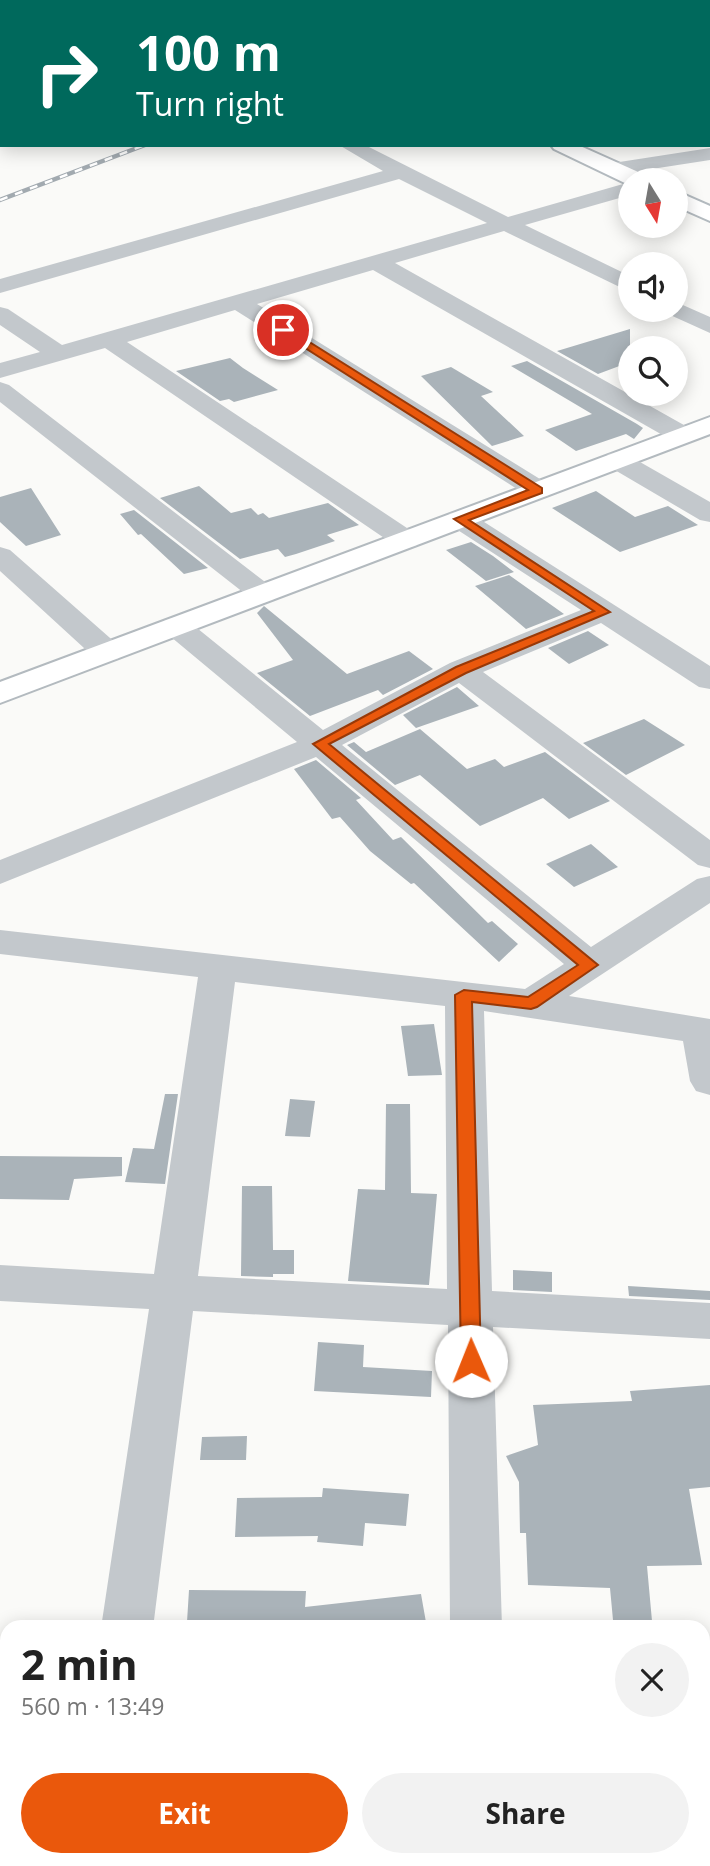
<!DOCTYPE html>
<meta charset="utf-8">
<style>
body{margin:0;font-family:"Open Sans",sans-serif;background:#f2f2f2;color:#222;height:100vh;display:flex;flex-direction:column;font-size:26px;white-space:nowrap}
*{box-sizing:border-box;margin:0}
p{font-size:23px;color:#767676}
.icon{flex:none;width:38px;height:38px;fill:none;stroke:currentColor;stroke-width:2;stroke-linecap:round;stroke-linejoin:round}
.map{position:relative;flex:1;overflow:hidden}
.drawer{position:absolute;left:0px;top:1620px;width:710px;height:247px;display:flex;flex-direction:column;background:#fff;border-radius:21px 21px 0 0;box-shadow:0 4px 18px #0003}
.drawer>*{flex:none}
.top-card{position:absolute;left:0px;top:0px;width:710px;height:147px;box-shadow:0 4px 18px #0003;background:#00695c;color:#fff;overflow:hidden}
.needle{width:46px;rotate:169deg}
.tools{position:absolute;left:618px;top:168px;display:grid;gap:14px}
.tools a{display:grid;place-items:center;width:70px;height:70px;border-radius:50%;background:#fff;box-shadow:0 4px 18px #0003;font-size:35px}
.pin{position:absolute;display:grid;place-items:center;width:60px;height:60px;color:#fff;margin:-30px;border:4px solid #fff;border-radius:50%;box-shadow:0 2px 7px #0007}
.me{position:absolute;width:77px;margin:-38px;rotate:359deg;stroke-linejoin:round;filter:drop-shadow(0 0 5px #0008)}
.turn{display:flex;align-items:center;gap:24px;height:147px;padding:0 21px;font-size:32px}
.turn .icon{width:91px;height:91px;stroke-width:2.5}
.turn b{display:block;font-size:49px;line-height:60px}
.round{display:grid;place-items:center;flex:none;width:74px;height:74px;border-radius:37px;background:#f2f2f2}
.overview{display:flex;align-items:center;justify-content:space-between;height:119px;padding:0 21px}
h1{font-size:42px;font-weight:700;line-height:52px}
.cta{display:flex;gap:14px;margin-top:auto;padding:14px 21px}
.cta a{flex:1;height:80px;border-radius:42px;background:#ea580c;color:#fff;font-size:28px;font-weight:700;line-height:80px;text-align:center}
.cta a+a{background:#f2f2f2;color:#222}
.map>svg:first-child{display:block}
.building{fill:#aab3b9}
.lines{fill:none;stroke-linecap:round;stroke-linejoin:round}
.secondary-casing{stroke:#b3babf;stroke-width:4}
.street{fill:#c3c8cc;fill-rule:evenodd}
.secondary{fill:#fff;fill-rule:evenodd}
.rail-casing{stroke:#a2aab0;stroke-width:4.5}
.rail{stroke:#fff;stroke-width:2.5;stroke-dasharray:8;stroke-linecap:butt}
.route{fill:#ea580c;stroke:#983908;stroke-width:2}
</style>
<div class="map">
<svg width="710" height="1866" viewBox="0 0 710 1866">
<rect width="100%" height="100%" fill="#fafaf8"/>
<path class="building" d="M630 329V362L598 374 557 351Z
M230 358 243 368 278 390 234 402 229 399 220 401 176 371Z
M527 361 637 424 643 428 634 439 626 434 576 451 545 430 592 414 511 366Z
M451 367 493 392 481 396 524 436 492 446 421 376Z
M199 486 231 513 251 508 258 515 263 513 269 518 328 503 359 525 327 535 335 541 296 554 285 557 278 549 240 559 160 498Z
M31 488 61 535 26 546 0 522V497Z
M596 491 635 517 668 506 698 525 620 552 552 508Z
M134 510 208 568 184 574 141 534 138 535 120 514Z
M471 542 493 556 514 572 486 581 446 550Z
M509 575 564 614 526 629 475 586Z
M264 606 347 674 409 651 433 669 383 695 378 690 310 716 257 673 293 660 257 613Z
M588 631 609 645 569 664 548 648Z
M457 687 479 706 416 728 403 715Z
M644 719 685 745 626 775 583 743Z
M420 729 467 769 495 759 504 767 545 752 610 801 569 819 543 798 480 826 420 775 395 785 347 745 354 742 366 752Z
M316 760 361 798 356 800 393 840 401 837 488 923 492 921 518 944 499 962 414 883 411 884 370 851 340 817 332 819 294 769Z
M591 844 618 867 574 887 546 864Z
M434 1024 442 1075 408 1076 401 1026Z
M165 1094H178L165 1184 125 1182 133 1148 154 1149Z
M290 1099 315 1101 310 1137 285 1136Z
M386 1104H410L411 1193 437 1194 429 1285 348 1281 358 1189 385 1190Z
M0 1156 122 1157V1176L74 1179 69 1200 0 1199Z
M242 1186H272L273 1250H294V1274H273V1277L241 1276Z
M513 1270 552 1272V1292L513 1290Z
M628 1286 710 1291V1300L629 1296Z
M318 1342 364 1345 363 1367 432 1371 431 1397 314 1391Z
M710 1385V1487L689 1489 702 1565 647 1566 652 1621 613 1620 610 1588 528 1585 526 1533H520L519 1482 506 1456 538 1445 533 1405 632 1401 630 1391Z
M247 1436 246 1460H200L202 1437Z
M323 1488 409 1494 406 1526 365 1523 363 1546 317 1542 318 1536 235 1537 237 1498 322 1497Z
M189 1590 306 1591 305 1607 421 1594 427 1628H252L253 1622H187Z"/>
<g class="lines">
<defs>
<path id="secondary" d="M8 0H32L6 2Z
M551 145H578L645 175 648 180H630L629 185 554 149Z
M676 191 710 206V221L676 206Z
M710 417V434L0 703V682Z"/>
</defs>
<use href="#secondary" class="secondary-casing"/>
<path class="street" d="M635 0H653L654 2H636Z
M709 29H710V40H709Z
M709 114H710V126H709Z
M339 145H365L508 217 630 182V195L525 225 630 276V292L504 231 395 263 691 429 695 435 691 441 682 443 673 441 373 270 257 304 548 484 552 490 548 496 538 498 528 496 235 310 127 342 416 534 420 540 416 546 406 548 396 546 105 348 0 378V363L40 352 0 325V307L8 309 62 345 487 223 399 179 0 293V279L383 171Z
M710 148V160L613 175 606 173 603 169 606 165 613 163Z
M676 302 710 317V333L668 314 665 310H676Z
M0 382 9 385 273 588 278 594 273 600 263 603 253 600 0 402Z
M617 452 626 454 710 502V522L700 520 608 466 604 460 608 454Z
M460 511 470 513 710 666V689L699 687 601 623 483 672 710 840V868L698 865 459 683 342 745 591 947 697 879 710 876V903L569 996 710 1019V1095L696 1091 690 1081 683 1041 484 1011 492 1291 710 1303V1339L493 1327 502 1628H450L448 1325 193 1311 153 1628H101L149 1309 0 1301V1265L154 1274 198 977 0 954V930L525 989 564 964 316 757 0 884V860L297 742 165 632 161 626 165 620 176 617 187 620 323 730 450 663 581 610 450 525 446 519 450 513ZM235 982 445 1006 447 1289 198 1276Z
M0 547 10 550 118 645 122 652 118 659 107 661 96 659 0 571Z
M0 1817 7 1818V1860H29L27 1866H0Z
M159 1860H285L287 1866H161Z
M452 1860H508V1866H452Z"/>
<use href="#secondary" class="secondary"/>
<defs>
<path id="rail" d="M578 2 584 0
M0 200 145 145"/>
</defs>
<use href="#rail" class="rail-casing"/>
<use href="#rail" class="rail"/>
</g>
<path class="route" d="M280 328H287L542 488V493L469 520 610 612 466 673 329 744 598 965 537 1007 531 1009 472 1002 481 1361 478 1367 471 1370 464 1367 461 1361 455 995 464 990 528 997 578 965 313 744 456 667 594 611 454 519 528 490 280 332Z"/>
</svg>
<div class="tools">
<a><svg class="needle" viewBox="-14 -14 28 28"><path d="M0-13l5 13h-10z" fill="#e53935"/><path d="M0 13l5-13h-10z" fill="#767676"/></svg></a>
<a><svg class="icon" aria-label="sound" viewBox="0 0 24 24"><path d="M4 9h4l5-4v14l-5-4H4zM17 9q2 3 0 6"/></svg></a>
<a><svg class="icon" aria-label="search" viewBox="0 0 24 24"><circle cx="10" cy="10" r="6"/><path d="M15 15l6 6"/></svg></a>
</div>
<div class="pin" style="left:283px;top:330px;background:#d93025"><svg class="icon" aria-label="arrive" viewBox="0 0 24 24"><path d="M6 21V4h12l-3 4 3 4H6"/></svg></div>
<svg class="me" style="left:471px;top:1361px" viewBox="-20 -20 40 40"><circle r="19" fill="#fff"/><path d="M0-13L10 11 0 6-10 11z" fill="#ea580c"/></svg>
<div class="top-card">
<div class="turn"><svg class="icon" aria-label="right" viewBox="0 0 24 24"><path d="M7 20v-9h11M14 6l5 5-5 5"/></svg><div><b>100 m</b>Turn right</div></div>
</div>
<section class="drawer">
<div class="overview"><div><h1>2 min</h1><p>560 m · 13:49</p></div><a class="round"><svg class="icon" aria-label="close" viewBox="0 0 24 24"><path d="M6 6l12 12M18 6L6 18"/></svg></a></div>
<div class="cta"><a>Exit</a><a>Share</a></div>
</section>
</div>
